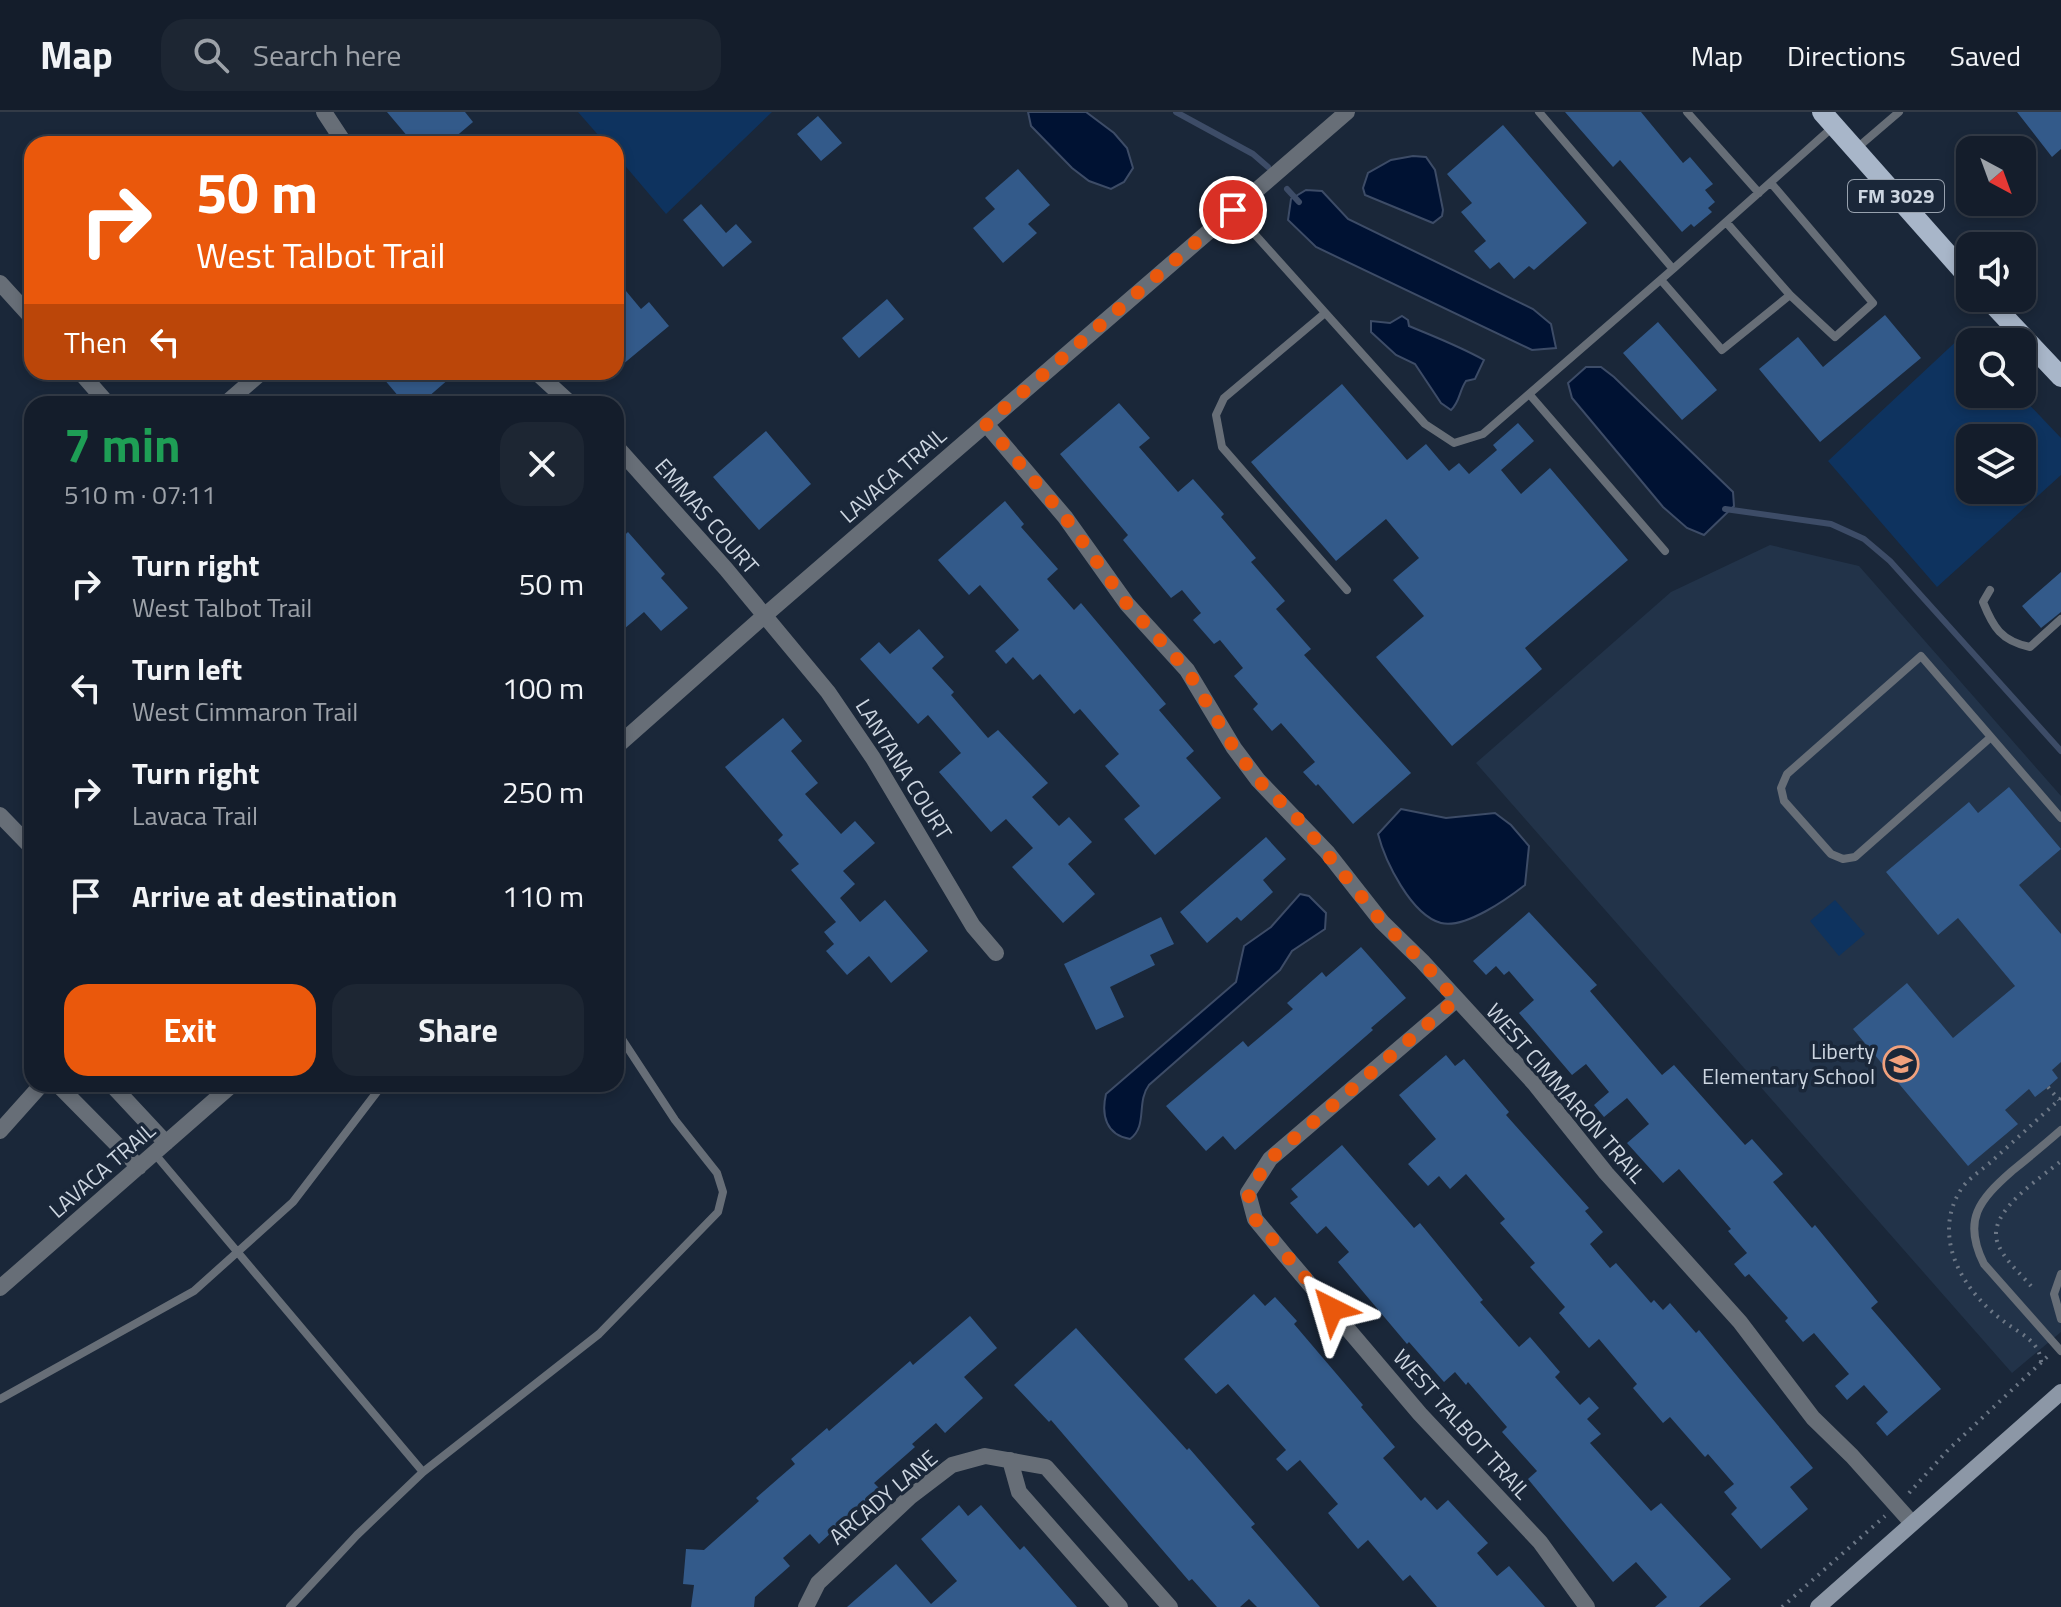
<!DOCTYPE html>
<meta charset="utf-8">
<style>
body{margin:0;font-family:"Titillium Web",sans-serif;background:#1d2633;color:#f1f3f6;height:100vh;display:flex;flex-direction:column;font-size:30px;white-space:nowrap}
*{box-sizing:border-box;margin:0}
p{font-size:26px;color:#9da2a9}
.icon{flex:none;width:44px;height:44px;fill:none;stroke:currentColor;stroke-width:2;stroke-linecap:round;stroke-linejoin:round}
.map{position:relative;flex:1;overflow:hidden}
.panel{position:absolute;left:24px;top:284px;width:600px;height:696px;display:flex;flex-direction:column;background:#141d2b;border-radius:24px;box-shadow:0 4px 12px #0003,0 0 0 2px #333b47}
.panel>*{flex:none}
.hud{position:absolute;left:24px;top:24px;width:600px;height:244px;border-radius:24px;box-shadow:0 4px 12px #0003,0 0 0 2px #333b47;background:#ea580c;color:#fff;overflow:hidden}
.needle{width:52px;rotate:139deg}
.buttons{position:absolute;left:1956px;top:24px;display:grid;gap:16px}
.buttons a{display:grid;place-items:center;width:80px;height:80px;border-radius:16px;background:#141d2b;box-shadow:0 4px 12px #0003,0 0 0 2px #333b47;font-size:40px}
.pin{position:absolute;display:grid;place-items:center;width:68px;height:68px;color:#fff;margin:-34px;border:4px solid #fff;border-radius:50%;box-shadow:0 2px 8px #0007}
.me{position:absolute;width:88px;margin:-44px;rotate:320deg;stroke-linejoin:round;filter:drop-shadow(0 0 6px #0008)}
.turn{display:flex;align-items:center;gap:28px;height:168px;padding:0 40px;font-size:36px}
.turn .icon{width:104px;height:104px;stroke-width:2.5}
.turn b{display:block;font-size:56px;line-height:68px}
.then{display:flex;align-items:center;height:76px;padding:0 40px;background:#0003;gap:16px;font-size:30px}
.round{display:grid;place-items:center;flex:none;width:84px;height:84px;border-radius:24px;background:#1d2633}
.head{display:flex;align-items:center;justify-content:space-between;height:136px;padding:0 40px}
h1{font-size:48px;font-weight:700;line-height:60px;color:#1e9e55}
.action{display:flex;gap:16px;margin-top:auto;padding:16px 40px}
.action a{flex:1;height:92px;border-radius:24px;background:#ea580c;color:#fff;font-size:32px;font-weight:700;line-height:92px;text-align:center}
.action a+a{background:#1d2633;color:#f1f3f6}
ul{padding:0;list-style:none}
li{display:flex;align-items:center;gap:24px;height:104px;padding:0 40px}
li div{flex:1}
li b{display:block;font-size:30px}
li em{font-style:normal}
header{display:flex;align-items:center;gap:48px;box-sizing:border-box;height:112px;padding:0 40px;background:#141d2b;border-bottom:2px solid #333b47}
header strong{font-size:38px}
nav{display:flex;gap:44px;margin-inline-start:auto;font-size:28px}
.search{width:560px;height:72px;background:#1d2633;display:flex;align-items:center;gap:20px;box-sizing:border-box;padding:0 28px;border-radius:24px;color:#9da2a9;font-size:30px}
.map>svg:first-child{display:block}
.built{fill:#223349}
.green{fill:#0e335f;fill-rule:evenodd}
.water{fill:#001233;stroke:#3d4c67;stroke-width:2}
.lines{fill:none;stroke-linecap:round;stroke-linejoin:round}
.stream{stroke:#3d4c67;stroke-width:6}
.building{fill:#335a8a}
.path{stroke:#6c7786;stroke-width:4;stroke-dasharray:2 6;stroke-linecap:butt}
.service{stroke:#676e77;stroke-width:8}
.minor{stroke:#676e77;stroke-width:16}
.secondary{stroke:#8c97a6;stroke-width:16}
.primary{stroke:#a8b6c9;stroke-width:20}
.route{stroke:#ea580c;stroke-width:14;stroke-dasharray:0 25.2}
.labels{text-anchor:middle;stroke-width:7;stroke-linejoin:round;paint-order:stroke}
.shield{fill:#1a2739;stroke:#97a1ae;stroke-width:2}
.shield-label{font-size:20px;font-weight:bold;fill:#ccd5e0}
.street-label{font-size:22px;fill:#ccd5e0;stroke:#1a2739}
.poi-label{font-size:22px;fill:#ccd5e0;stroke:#1a2739;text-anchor:end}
</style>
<header>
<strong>Map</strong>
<div class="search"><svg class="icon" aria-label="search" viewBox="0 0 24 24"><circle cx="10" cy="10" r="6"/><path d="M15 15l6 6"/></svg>Search here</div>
<nav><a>Map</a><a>Directions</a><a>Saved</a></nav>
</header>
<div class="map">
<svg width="2061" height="1495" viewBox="0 0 2061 1495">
<rect width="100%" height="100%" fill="#1a2739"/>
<path class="built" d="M1770 433 1859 454 2061 684V1220L2012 1261 1476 651 1671 480Z"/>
<path class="green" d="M578 0H772L666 102 616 43V32H606Z
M1963 223 1970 231V282H2019L2061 326V363L1937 475 1828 349ZM1970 326H2022V378H1970Z
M1835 788 1865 822 1839 844 1810 809Z"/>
<path class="water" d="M1028 0H1086L1114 21 1127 36 1133 56 1124 70 1111 77 1089 69 1072 56 1031 14Z
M1413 44 1426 45 1435 58 1443 98 1442 104 1433 111 1365 83 1363 76 1368 61 1391 48Z
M1306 78 1322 79 1348 107 1533 197 1551 212 1556 236 1532 238 1316 135 1288 108 1291 87Z
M1402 204 1408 208 1409 214C1435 225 1459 234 1484 248L1475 267 1466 269C1459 279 1460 290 1451 298L1441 291 1415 252 1396 243 1371 220V209L1390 211Z
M1586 255H1601L1614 265 1733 380 1734 394 1704 423 1687 416 1663 395 1572 286 1568 271Z
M1401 697 1446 706 1495 701 1511 713 1529 734 1525 773C1507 787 1465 817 1441 811 1411 803 1385 749 1378 722Z
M1300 782 1309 784 1326 801 1325 817 1292 839 1280 858 1149 973C1136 990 1148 1014 1130 1027 1106 1023 1101 1003 1106 982L1236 870 1244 834 1271 815Z"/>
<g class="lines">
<path class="stream" d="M1176 0 1253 42 1268 55
M1287 77 1299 90
M1725 397 1831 412 1864 427 1890 449 2061 639"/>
</g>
<path class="building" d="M387 0H465L473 10 447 32H414Z
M1565 0H1641L1683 51 1690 45 1713 72 1705 78 1715 90 1708 96 1712 100 1694 115 1691 112 1682 120 1620 48 1613 55Z
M2017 0H2061V37L2052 45Z
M818 4 842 31 821 49 797 22Z
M1503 13 1587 111 1534 158 1529 154 1514 167 1499 150 1490 157 1474 139 1486 129 1461 100 1472 91 1447 62Z
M1018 57 1050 93 1028 112 1037 121 1003 151 973 116 995 97 985 86Z
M701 92 726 121 736 112 752 130 723 155 683 108Z
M616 167 641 197 649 190 669 214 616 258Z
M887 187 904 207 859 246 842 226Z
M1885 203 1921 246 1820 330 1759 257 1798 225 1823 255Z
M1658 210 1717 278 1682 308 1623 241Z
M378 260H457L420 292H405Z
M1342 272 1407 348 1426 332 1449 359 1459 351 1469 362 1497 338 1493 333 1518 311 1534 329 1501 358 1521 382 1550 356 1628 448 1525 536 1542 557 1452 634 1376 545 1424 504 1393 468 1419 446 1386 407 1336 449 1251 350Z
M1119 291 1150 326 1139 335 1178 380 1193 367 1224 402 1221 405 1256 446 1251 450 1285 489 1276 497 1311 537 1304 543 1411 661 1353 712 1318 672 1316 674 1303 660 1315 650 1281 611 1272 619 1253 597 1258 592 1234 564 1243 556 1220 528 1214 532 1193 508 1201 501 1182 478 1171 486 1123 428 1128 423 1060 342Z
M766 319 811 372 759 418 713 365Z
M1005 389 1024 412 1021 415 1058 457 1047 467 1074 498 1081 491 1166 592 1159 598 1194 639 1186 646 1221 686 1155 743 1124 707 1140 694 1105 654 1119 642 1080 597 1074 602 1040 562 1033 568 1013 545 1006 552 995 539 1019 518 980 473 969 483 938 448Z
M628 420 665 462 661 466 688 496 661 519 644 500 624 517 616 508V431Z
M2061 460V500L2041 516 2022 494Z
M919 517 944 545 932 556 954 580 951 583 988 626 998 618 1048 671 1032 685 1059 714 1069 705 1092 730 1068 752 1095 782 1063 811 1012 755 1033 736 1006 707 991 720 939 660 961 641 928 603 918 612 860 547 879 530 890 542Z
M783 606 802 629 791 639 818 671 805 682 841 722 855 709 875 731 843 759 855 772 840 786 860 810 885 788 928 839 891 871 869 844 847 863 826 839 834 832 824 820 836 810 791 758 799 752 778 728 783 723 725 655Z
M2009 675 2061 737 2019 773 2061 822V950L2052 958 2058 966 2048 975 2035 985 2029 977 2005 998 2018 1012 1968 1054 1853 917 1907 871 1953 926 2015 874 1958 806 1938 823 1886 760 1969 690 1978 701Z
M1266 725 1286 747 1263 768 1273 780 1241 809 1237 805 1207 831 1180 800Z
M1529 800 1597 873 1590 879 1662 963 1674 953 1745 1033 1752 1027 1783 1062 1773 1070 1812 1116 1815 1113 1878 1190 1871 1196 1941 1277 1887 1324 1876 1311 1888 1300 1864 1273 1847 1288 1835 1274 1849 1262 1814 1221 1803 1230 1785 1209 1788 1206 1749 1162 1745 1165 1734 1152 1747 1141 1728 1119 1731 1117 1679 1057 1663 1071 1627 1031 1649 1012 1627 986 1604 1005 1594 993 1609 980 1586 952 1572 963 1519 901 1534 888 1509 859 1504 863 1496 854 1486 863 1473 849Z
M1161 805 1174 832 1150 843 1155 853 1110 875 1124 905 1096 918 1064 852Z
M1361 835 1406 886 1371 916 1373 918 1235 1038 1223 1024 1206 1039 1166 994 1243 929 1248 935 1293 897 1287 891 1322 860 1326 865Z
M1446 943 1455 954 1464 947 1509 1000 1506 1003 1589 1096 1585 1099 1603 1120 1590 1132 1610 1156 1616 1151 1651 1191 1654 1188 1663 1198 1670 1191 1696 1221 1699 1218 1813 1356 1790 1375 1808 1397 1761 1437 1731 1402 1737 1396 1724 1380 1734 1372 1708 1342 1705 1345 1670 1305 1663 1311 1633 1276 1637 1272 1599 1227 1589 1236 1559 1201 1565 1195 1530 1155 1535 1151 1500 1111 1505 1107 1466 1062 1450 1077 1439 1064 1428 1074 1408 1052 1436 1027 1399 983Z
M1342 1033 1414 1116 1420 1111 1483 1188 1480 1190 1519 1235 1530 1225 1560 1260 1555 1265 1580 1293 1589 1285 1599 1296 1587 1307 1601 1322 1590 1331 1651 1399 1661 1391 1731 1467 1699 1495H1655L1667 1485 1636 1450 1613 1470 1528 1367 1537 1359 1502 1320 1507 1315 1468 1270 1466 1273 1455 1260 1444 1270 1409 1230 1407 1232 1338 1150 1349 1140 1326 1114 1317 1122 1290 1091 1298 1085 1291 1077Z
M1254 1182 1265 1194 1275 1185 1297 1209 1294 1212 1363 1293 1361 1295 1395 1335 1383 1346 1421 1389 1425 1385 1437 1398 1448 1388 1488 1431 1477 1441 1497 1464 1509 1454 1545 1495H1437L1410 1463 1403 1469 1368 1428 1358 1437 1328 1401 1338 1392 1300 1348 1287 1359 1276 1347 1286 1338 1228 1272 1216 1282 1184 1247Z
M970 1204 997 1236 964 1265 983 1286 945 1321 936 1311 912 1332 915 1335 874 1371 879 1376 819 1432 810 1422 783 1446 790 1454 755 1485 754 1495H691L694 1473 683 1472 686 1437 704 1438 759 1389 756 1386 795 1352 791 1347 827 1316 829 1319 910 1249 913 1253Z
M1076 1216 1187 1338 1189 1336 1255 1412 1251 1415 1320 1495H1257L1249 1487 1240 1495H1217L1192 1467 1189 1469 1051 1308 1049 1310 1014 1273Z
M959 1393 968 1404 981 1393 1020 1438 1024 1434 1077 1495H847L896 1452 931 1492 957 1469 921 1427Z"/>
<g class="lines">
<path class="path" d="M2048 975 2059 988
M2031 1174C2020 1161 2002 1146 1997 1129 1988 1099 2041 1066 2061 1049
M2041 1250C2040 1230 2021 1222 2006 1211 1964 1181 1931 1127 1960 1079 1967 1067 1982 1058 1992 1049 2015 1028 2038 1007 2061 986
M1909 1381 1948 1338 2048 1244
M1782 1495 1885 1404"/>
<path class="service" d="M1687 0 1759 81
M1857 36 1899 0
M1233 98 1425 312 1454 331 1483 322 1673 157 1539 0
M1726 110 1790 183
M1673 157 1834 14
M1661 168 1722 238 1790 183 1835 225 1873 191 1771 71
M1325 201 1224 286 1216 303 1222 335 1347 478
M1530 283 1665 439
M1990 478 1983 490C1993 515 2001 529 2030 535L2061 507
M1991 625 1855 745 1843 747 1831 742 1784 689 1781 676 1787 662 1921 544 2061 706
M2061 1018C2045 1032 2028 1046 2012 1059 1979 1088 1962 1108 1984 1152L2061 1239
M154 1041 423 1360
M2061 1162 2054 1182 2061 1207
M0 1287 194 1179 293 1090 383 972
M290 1495 357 1423 423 1360 599 1222 718 1100 723 1080 717 1061 675 1008 616 918"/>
<path class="minor" d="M324 0 345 32
M0 171 32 206
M80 260 108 292
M536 260 571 292
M225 292 262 260
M986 312 1065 405 1127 492 1187 558 1234 636 1258 668 1327 740 1382 810 1422 849 1534 971 1606 1061 1740 1210 1813 1306 1852 1344 1912 1411
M616 334 726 457 828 580 873 646 973 814 996 841
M616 635 764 504 1347 0
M0 703 32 736
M1456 888 1270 1047 1248 1081 1255 1107 1284 1142 1420 1302 1540 1430 1587 1495
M57 972 139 1055
M111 972 166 1031
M0 1019 42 972
M0 1176 233 972
M1010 1348 1019 1380 1120 1495
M806 1495 818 1471 910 1385 952 1353 985 1344 1046 1355 1170 1495"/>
<path class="secondary" d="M1818 1495 2061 1280"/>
<path class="primary" d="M1822 0 1970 167
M1987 186 2061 265"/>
</g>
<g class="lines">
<path class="route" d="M1233 98 986 312 1065 405 1127 492 1187 558 1234 636 1258 668 1301 710 1382 810 1422 849 1456 888 1270 1047 1248 1081 1255 1107 1332 1197"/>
</g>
<defs>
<symbol id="school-ring" viewBox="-11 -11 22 22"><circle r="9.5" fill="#1a2739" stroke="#f1a17d" stroke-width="1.5"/><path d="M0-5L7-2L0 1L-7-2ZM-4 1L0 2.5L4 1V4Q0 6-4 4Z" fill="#f1a17d"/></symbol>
</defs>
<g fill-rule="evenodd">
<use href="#school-ring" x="1881" y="932" width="40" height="40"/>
</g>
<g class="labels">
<rect class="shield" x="1848" y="68" width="96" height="32" rx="6"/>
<g class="shield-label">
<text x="1896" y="91">FM 3029</text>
</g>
<g class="street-label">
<text transform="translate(893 363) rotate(-41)" y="8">LAVACA TRAIL</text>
<text transform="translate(707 404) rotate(49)" y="8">EMMAS COURT</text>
<text transform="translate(904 657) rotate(58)" y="8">LANTANA COURT</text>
<text transform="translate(1566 981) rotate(49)" y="8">WEST CIMMARON TRAIL</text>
<text transform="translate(102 1058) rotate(-41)" y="8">LAVACA TRAIL</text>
<text transform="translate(1462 1312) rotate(48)" y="8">WEST TALBOT TRAIL</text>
<text transform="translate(883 1385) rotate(-40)" y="8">ARCADY LANE</text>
</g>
<g class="poi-label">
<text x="1875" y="947">Liberty<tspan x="1875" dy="25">Elementary School</tspan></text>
</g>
</g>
</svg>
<div class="buttons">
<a><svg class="needle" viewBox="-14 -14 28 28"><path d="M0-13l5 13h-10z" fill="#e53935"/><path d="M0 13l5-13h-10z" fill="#9da2a9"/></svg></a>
<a><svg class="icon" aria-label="sound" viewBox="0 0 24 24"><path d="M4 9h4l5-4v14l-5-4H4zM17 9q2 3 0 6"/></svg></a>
<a><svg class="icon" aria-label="search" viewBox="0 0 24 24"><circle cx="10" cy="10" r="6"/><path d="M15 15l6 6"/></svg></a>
<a><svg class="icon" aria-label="layers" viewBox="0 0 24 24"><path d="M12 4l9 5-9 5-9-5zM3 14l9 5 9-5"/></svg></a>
</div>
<div class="pin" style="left:1233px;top:98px;background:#d93025"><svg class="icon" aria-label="arrive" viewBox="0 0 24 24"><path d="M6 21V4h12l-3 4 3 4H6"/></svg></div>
<svg class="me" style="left:1332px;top:1197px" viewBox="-20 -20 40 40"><path d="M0-17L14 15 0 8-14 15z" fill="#ea580c" stroke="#fff" stroke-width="4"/></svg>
<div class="hud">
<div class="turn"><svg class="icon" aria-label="right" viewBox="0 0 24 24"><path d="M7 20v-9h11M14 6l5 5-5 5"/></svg><div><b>50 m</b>West Talbot Trail</div></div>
<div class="then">Then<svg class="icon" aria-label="left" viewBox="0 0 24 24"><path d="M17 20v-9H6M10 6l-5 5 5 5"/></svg></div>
</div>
<section class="panel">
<div class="head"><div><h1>7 min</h1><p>510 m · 07:11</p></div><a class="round"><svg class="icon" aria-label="close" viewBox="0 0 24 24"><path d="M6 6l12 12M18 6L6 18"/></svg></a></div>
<ul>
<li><svg class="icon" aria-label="right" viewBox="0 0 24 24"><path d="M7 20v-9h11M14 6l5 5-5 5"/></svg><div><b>Turn right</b><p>West Talbot Trail</p></div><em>50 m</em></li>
<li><svg class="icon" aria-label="left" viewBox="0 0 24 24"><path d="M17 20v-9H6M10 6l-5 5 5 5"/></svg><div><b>Turn left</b><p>West Cimmaron Trail</p></div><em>100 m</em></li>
<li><svg class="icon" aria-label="right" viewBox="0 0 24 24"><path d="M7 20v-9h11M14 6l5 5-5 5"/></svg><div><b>Turn right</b><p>Lavaca Trail</p></div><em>250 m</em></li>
<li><svg class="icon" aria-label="arrive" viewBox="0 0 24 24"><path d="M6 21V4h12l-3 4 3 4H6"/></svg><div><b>Arrive at destination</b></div><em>110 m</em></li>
</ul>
<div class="action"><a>Exit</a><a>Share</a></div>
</section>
</div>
